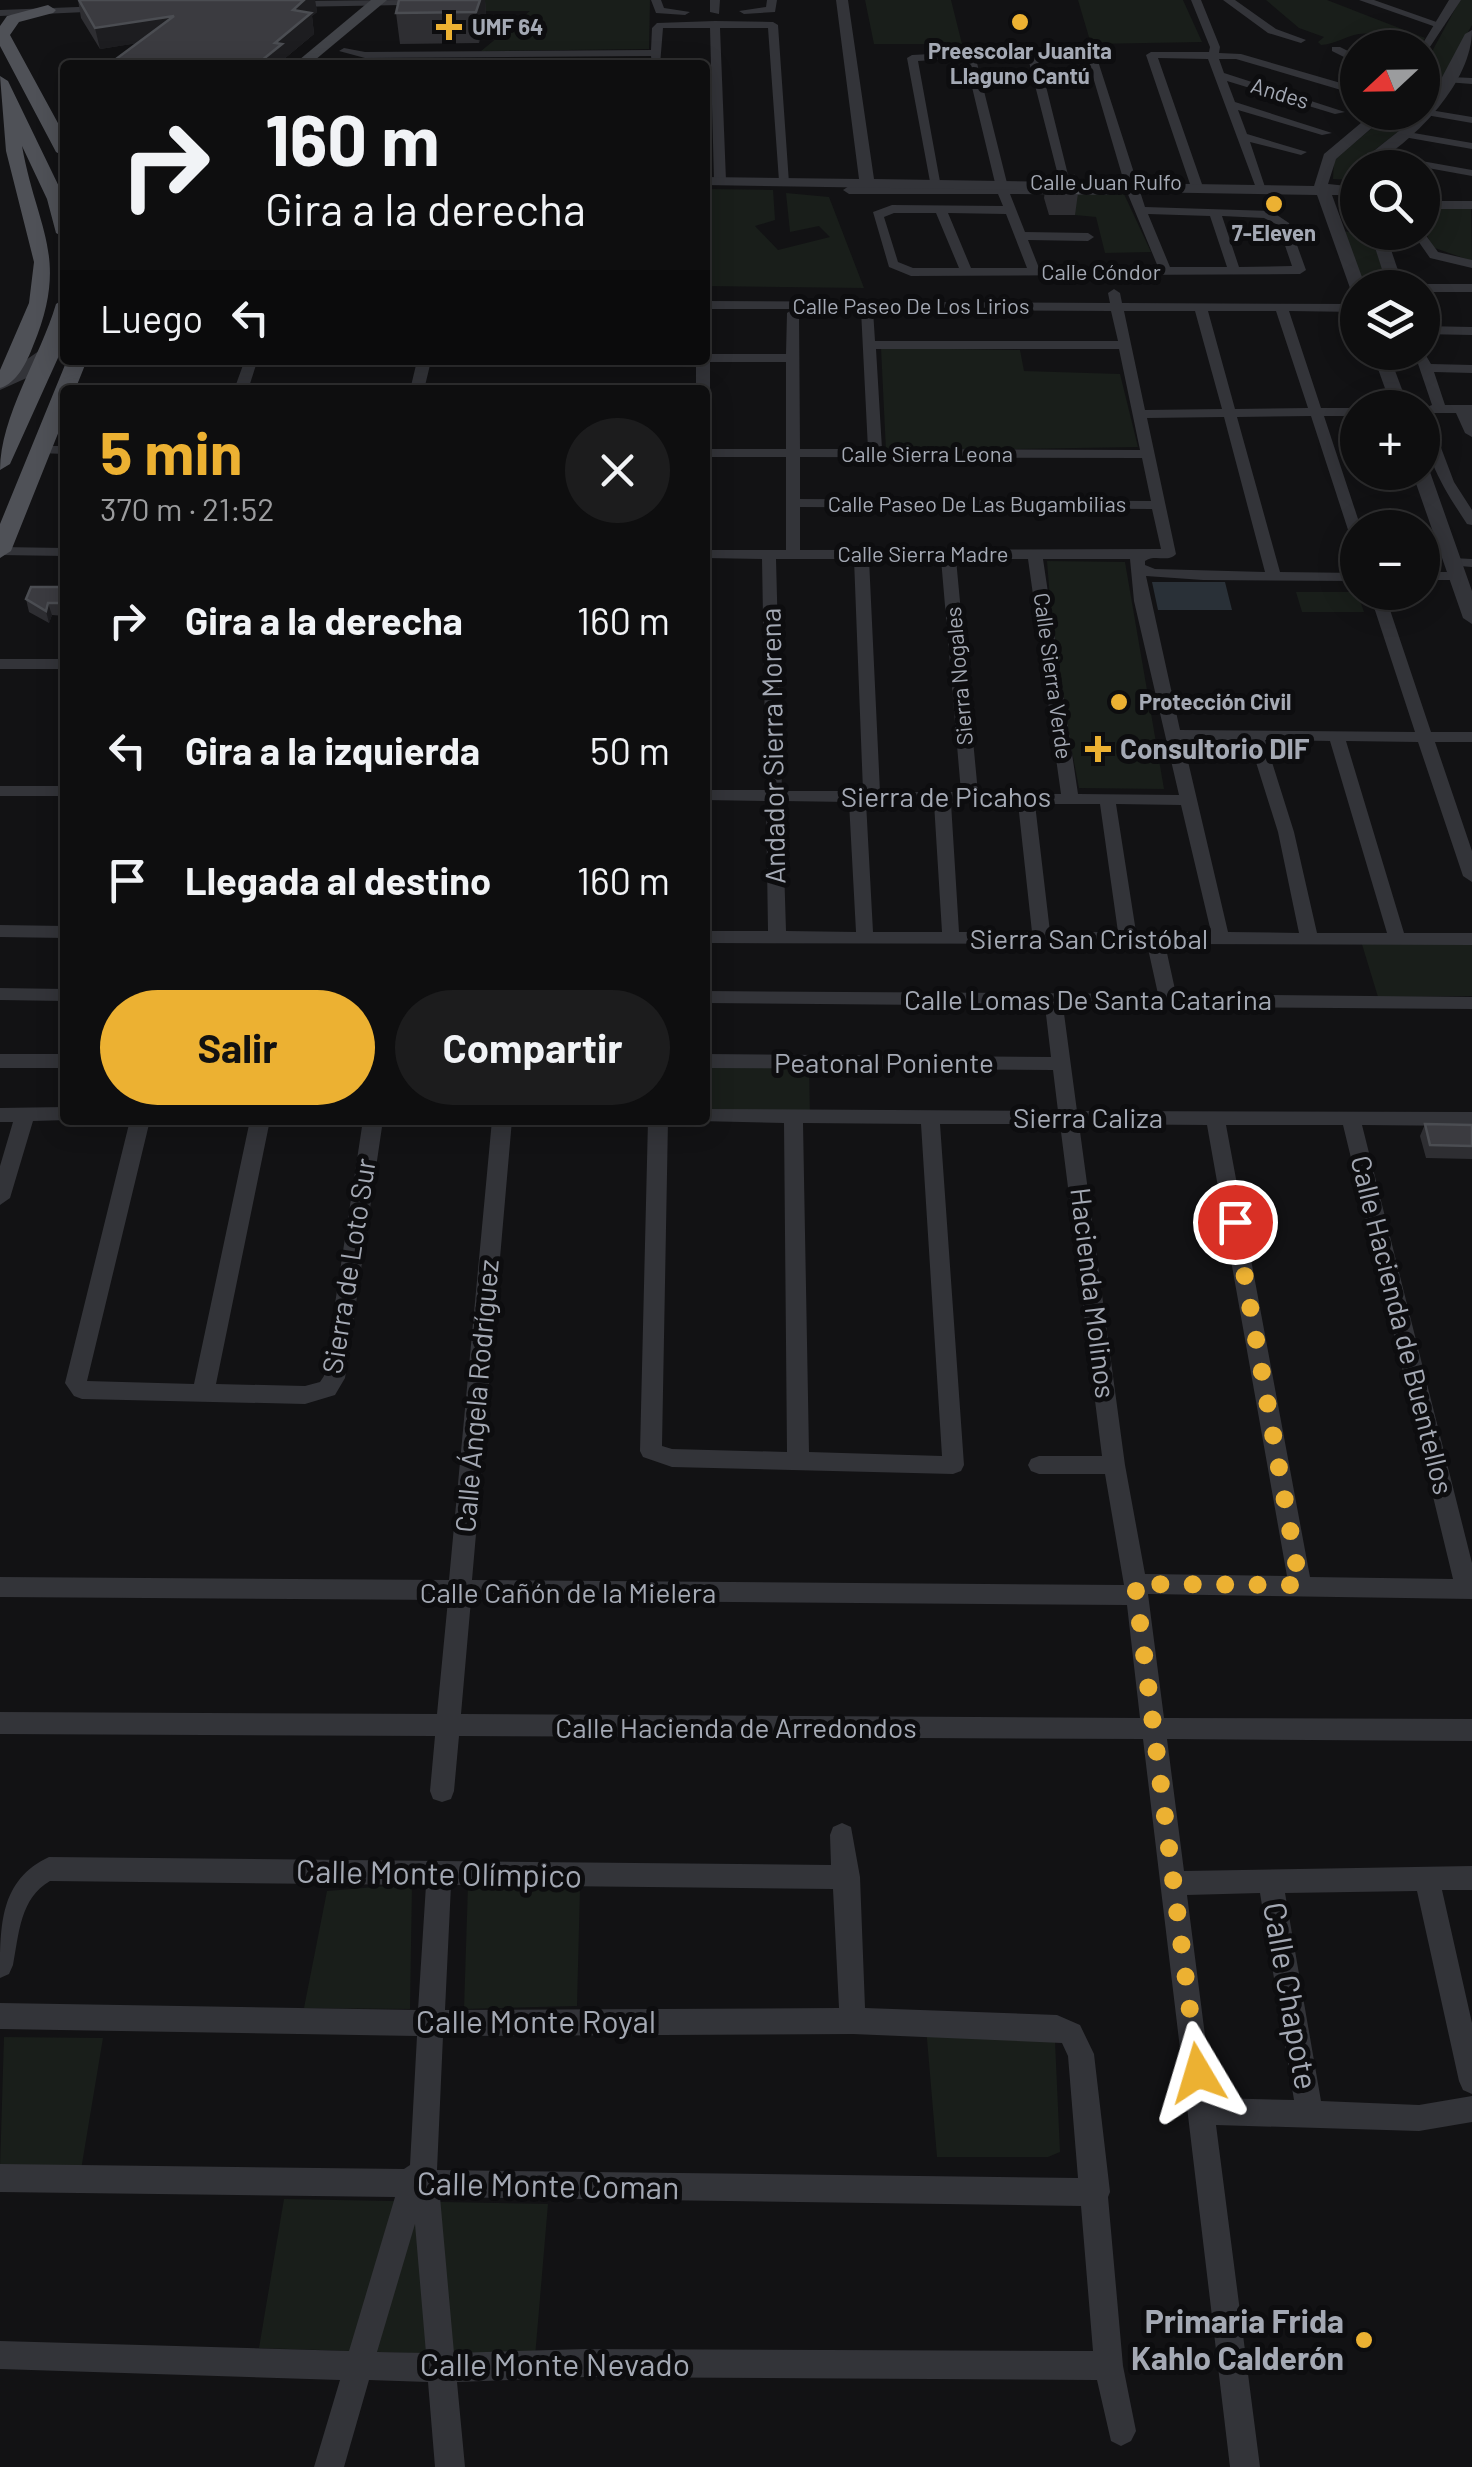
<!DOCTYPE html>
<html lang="es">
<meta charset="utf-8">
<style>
body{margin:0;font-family:Barlow,sans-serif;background:#1c1c1d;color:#f1f3f6;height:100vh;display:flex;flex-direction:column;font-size:38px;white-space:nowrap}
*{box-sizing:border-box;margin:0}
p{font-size:32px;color:#9b9c9e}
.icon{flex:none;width:55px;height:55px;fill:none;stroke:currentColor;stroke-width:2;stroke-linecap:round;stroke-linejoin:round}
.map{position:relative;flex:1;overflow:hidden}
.side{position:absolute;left:60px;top:385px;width:650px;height:740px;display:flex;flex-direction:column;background:#0e0e0f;border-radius:10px;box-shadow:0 5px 25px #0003,0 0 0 2px #2e2e2f}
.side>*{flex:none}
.hud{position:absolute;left:60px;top:60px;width:650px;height:305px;border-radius:10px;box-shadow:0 5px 25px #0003,0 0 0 2px #2e2e2f;background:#0e0e0f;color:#f1f3f6;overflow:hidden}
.needle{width:65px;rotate:248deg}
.controls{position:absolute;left:1340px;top:30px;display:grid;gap:20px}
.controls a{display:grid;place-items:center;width:100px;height:100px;border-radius:50%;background:#0e0e0f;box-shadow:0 5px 25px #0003,0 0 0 2px #2e2e2f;font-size:50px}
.pin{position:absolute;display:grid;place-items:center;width:85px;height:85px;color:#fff;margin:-42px;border:5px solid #fff;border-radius:50%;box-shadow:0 2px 10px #0007}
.me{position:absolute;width:110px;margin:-55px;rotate:353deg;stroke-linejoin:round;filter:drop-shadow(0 0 8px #0008)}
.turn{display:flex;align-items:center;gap:35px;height:210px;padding:0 40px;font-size:45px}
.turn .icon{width:130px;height:130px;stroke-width:2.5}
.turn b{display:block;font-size:70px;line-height:85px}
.then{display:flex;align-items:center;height:95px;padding:0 40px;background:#0003;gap:20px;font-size:38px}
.round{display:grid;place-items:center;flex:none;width:105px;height:105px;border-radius:52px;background:#1c1c1d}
.overview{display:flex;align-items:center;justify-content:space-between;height:170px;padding:0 40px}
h1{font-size:60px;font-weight:700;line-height:75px;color:#ecb132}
.button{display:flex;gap:20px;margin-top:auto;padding:20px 40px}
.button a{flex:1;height:115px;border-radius:60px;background:#ecb132;color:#111;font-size:40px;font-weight:700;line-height:115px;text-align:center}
.button a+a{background:#1c1c1d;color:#f1f3f6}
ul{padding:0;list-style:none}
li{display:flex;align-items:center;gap:30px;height:130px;padding:0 40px}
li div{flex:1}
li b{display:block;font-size:38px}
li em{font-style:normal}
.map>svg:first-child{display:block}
.green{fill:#191e1a}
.water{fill:#293037}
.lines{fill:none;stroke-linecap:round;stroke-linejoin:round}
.minor{fill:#333439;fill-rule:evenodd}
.tertiary{fill:#333439;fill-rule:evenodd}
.secondary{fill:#414348;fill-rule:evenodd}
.primary{fill:#4f5157;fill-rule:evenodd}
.wall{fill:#2e2e32}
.shaded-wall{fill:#1d1d20}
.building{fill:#3b3b40;stroke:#4b4d52;stroke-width:2.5}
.route{stroke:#ecb132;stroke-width:18;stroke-dasharray:0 32.4}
.poi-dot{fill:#ecb132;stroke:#0d0d0f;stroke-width:4}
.labels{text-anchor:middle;stroke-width:10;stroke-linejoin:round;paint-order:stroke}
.far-poi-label{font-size:22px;font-weight:bold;fill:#a4a9b4;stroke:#0d0d0f;text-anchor:start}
.far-street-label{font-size:22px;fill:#a4a9b4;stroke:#0d0d0f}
.street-label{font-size:28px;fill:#a4a9b4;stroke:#0d0d0f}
.poi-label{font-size:28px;font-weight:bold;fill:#a4a9b4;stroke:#0d0d0f;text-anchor:start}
.near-street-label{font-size:32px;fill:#a4a9b4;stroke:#0d0d0f}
.near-poi-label{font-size:32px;font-weight:bold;fill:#a4a9b4;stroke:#0d0d0f;text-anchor:end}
</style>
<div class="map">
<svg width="1472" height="2467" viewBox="0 0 1472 2467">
<rect width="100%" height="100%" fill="#121214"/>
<path class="green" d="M471 0H650L649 49 481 51 530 11H462Z
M865 0H951L962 44H874Z
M1078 0H1183L1202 42 1091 44Z
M1266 0H1327L1425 38 1420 47C1401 47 1388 37 1371 34 1350 31 1340 44 1321 45L1318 42 1324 37 1299 28Z
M1460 0H1472V25L1423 112V68Z
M1390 113H1422L1358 163 1352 180 1333 179 1334 160Z
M705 189 773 190 775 220 755 226 778 250 830 237 819 226 790 232 786 193 829 197 864 288 705 286Z
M1071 194H1124L1151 252 1105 253 1096 217 1075 215Z
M1422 208H1471L1472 261 1432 247 1423 225Z
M1343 231 1371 236 1386 277H1360Z
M881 348 1020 350 1024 371 1120 374 1138 447 886 451Z
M1047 561 1125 562 1164 789 1079 788 1055 662Z
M1296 592H1357L1364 612H1302Z
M1361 941 1472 942V996L1378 997Z
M705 1062 809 1063 810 1119 705 1118Z
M412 1884 410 2009 304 2008 327 1891Z
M468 1885 580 1888 577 2006 464 2009Z
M926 2027 1055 2041 1060 2152 1048 2157H937Z
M4 2037 103 2038 81 2170 0 2168Z
M284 2199 548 2204 535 2357 259 2348Z"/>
<path class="water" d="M1152 582H1225L1232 610H1158Z"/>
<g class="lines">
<path class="minor" d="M399 0 403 5 292 7 287 4 292 1Z
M651 0H661L664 8 690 12 685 15 656 13Z
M710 0H720L719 14 710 12Z
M767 0H777L775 12 744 14 739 11 766 7Z
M1191 0H1201L1220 47 1219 53 1241 54 1358 88V95L1236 59H1219L1224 73 1345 112 1335 114 1227 81 1235 102 1332 133 1322 135 1238 110 1247 134 1307 152 1301 155 1250 142 1266 190 1256 188 1208 59 1158 58 1203 187 1197 191 1191 187 1146 55 1151 52H1209L1210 47Z
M1223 0H1235L1276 29 1306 40 1301 43 1268 33Z
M1359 0H1374L1445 25 1436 27Z
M103 6 107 11 0 16V10Z
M715 21 773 22 778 25 789 183 779 181 768 28H720L726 181 720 185 714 181 710 28H663L660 65H652L651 56 365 58 339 51 344 48 365 52 651 50 652 28 657 23Z
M1371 36H1379L1396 48H1383L1371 40Z
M1332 47H1340L1358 56V64L1332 51Z
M970 52 975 55 1008 187H1061L1028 58 1036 52 1096 55 1145 207 1271 211 1289 223 1306 270 1300 274 911 276 889 267 873 212 892 205 1003 206 998 194H849L843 190 849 186 931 187 907 58 912 55ZM965 58 996 187H941L918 61ZM1039 58 1088 60 1127 192 1158 267 1039 268 1028 240 1088 241 1094 237 1088 233 1025 232 1010 194 1117 195 1123 191 1117 187H1071ZM894 213H936L959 268H913L898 262 884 217ZM948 213 1006 214 1027 268H971ZM1148 214 1210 216 1227 267H1170ZM1222 216 1264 218 1278 225 1292 266 1239 267Z
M1450 77 1472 78V84L1446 82V78Z
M1430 110 1472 117V123L1426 115V111Z
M1402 131 1472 143V149L1398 136 1396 134Z
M1371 152 1472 170V176L1367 157V153Z
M1422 201H1472V209H1422Z
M1358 228V232H1422V230L1438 252 1472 260V268L1430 258 1416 238 1354 235 1352 232Z
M1422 284H1472V292H1422V288H1416Z
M1114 289 1120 293 1122 303 1358 304V312L1289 311 1321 408H1358V416H1324L1361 528H1358V543L1351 539 1311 416 1237 417 1280 572 1358 573V581L1203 580 1146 576 1180 730 1415 732 1369 592H1384L1431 732H1472V742H1435L1472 851V882L1463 876 1418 742 1346 741 1404 933H1472V945L1165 944 1176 994 1472 997V1009L1063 1006 1077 1111 1472 1112V1126L1362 1125 1472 1563V1599L1148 1594 1164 1718 1472 1719V1741L1167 1739 1184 1871 1472 1866V1890H1442L1472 2023V2094L1463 2090 1459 2081 1417 1891 1285 1893 1321 2101 1419 2105 1472 2096V2122L1419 2131 1216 2125 1260 2467H1230L1143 1739 459 1736 454 1791 451 1799 442 1802 433 1799 430 1791 435 1736 0 1734V1712L437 1714 448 1600 0 1597V1577L449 1580 492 1120H512L472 1580 1124 1585 1105 1474H1039L1031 1471 1028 1465 1031 1459 1039 1456H1102L1060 1124H940L964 1465 961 1471 953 1474 672 1467 643 1457 640 1451 648 1120H668L662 1446 672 1449 787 1452 784 1123 698 1121 705 1120V1109L1058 1111 1053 1070 705 1068V1054L1051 1057 1045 1006 705 1003V991L1158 994 1147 944 705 943V931H768L766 801 705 800V790H766L762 559 705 558V550H786V457H705V449H786V362H710V390L705 394V390H696V360H705V354H786L787 313 793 309H705V301L1110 303 1108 293ZM793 309 861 310 868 449H800L799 313ZM873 310 1111 311 1118 341H875ZM1124 311H1195L1222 409 1145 410ZM1208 311H1276L1308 408 1235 409ZM876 349H1119L1140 450 882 449ZM1224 417 1265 572 1155 569 1145 565V561C1155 554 1168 563 1176 554L1147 418ZM800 457 1142 458 1151 501 800 499ZM800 507 1152 509 1161 549 800 550ZM776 559H854L863 791H782ZM869 559H941L961 792H880ZM956 559H1028L1061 794 978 793ZM1043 559H1130L1134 601 1179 795 1078 794ZM1183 740H1249L1278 832 1299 933 1228 932ZM1265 740 1330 741 1387 933H1317L1294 832ZM782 801 849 802 856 932 786 931ZM866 802 934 803 942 932H873ZM951 803H1018L1032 932H959ZM1035 804H1100L1118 932H1050ZM1116 804 1181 805 1211 932H1136ZM803 1123 921 1124 942 1456 809 1452ZM1079 1124 1207 1125 1287 1576 1145 1574 1125 1465ZM1226 1125H1343L1453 1579 1310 1577ZM471 1600 1127 1605 1140 1718 461 1714ZM1260 1893 1294 2100 1213 2098 1187 1895Z
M1422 326 1472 327V335L1422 334Z
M1422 349 1431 364 1472 365V373L1434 372 1445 405H1472V437L1465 433 1456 413H1429L1422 409 1432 405 1414 352H1422Z
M71 360H580L573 364 430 365 424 390H410L416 365H256L248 390H234L243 365 76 366 71 365Z
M1422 412 1429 416 1454 482 1472 510V525L1467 524C1444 489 1422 455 1422 412Z
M43 446H65V454L38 453 36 450Z
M0 547 65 548V556L0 555Z
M1452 558 1472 559V567L1447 565V559Z
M1422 572H1456L1463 576 1456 580H1422Z
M0 659H65V669H0Z
M0 786H65V796H0Z
M0 925 65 926V938L0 937Z
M0 988 65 989V1001L0 1000Z
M0 1054H65V1068H0Z
M65 1107V1120H68L33 1121 10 1198 0 1205V1166L13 1122H0V1108Z
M130 1120H150L87 1381 194 1384 250 1120H270L216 1384 305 1386 320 1382 324 1376 363 1120H383L345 1378 335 1395 305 1404 82 1399 74 1396 65 1383Z
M842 1823 851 1827 860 1877 865 2008 1057 2015 1080 2025 1094 2054 1110 2192 1108 2197 1123 2366 1136 2431 1131 2441 1121 2446 1111 2441 1097 2380 585 2377 457 2382 465 2467H435L428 2382 369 2380 344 2467H314L340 2380 0 2369V2341L349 2351 395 2197 0 2192V2164L404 2169 410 2165 417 2036 0 2029V2003L418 2010 426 1885 50 1881C20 1898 19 1934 13 1965L9 1974 0 1978C0 1924 0 1880 49 1857L831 1865 830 1835 833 1827ZM451 1885 833 1889 839 2008 445 2010ZM853 2034 1062 2043 1068 2056 1078 2178 437 2170 443 2036ZM440 2197 1081 2206 1093 2351 585 2349 454 2353ZM415 2224 426 2353 377 2352Z"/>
<path class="tertiary" d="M836 0H848L874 179 1314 186 1324 154 1374 112H1390L1336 159 1328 184 1358 187V195H1332L1366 288H1358V293L1350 288 1317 195 705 185V177L859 179Z
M1449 0H1461L1422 59 1420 48Z
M1472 30C1472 82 1416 139 1374 164 1367 169 1360 167 1356 171V165L1424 111 1465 34Z
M1370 232H1385L1404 288H1388Z
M46 346 60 349 31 376 0 390V378Z
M1372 352H1388L1409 408H1392Z
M1422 467 1430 472 1472 591V624L1463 618 1412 472H1422Z"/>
<path class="secondary" d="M371 0H387L309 65H293Z"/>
<path class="primary" d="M48 5 56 10 53 13 19 22 10 35 65 136V157L56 152 0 46V26L7 16Z
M0 76 8 81 65 199V238L56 233 47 199 22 146C37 230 70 257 33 346 27 362 17 383 0 388V370L29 303 34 262 6 151Z
M65 298 62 349 10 464 0 470C0 416 40 358 56 304Z
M67 360H87L75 390H65V416L11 551 0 558V524Z"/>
</g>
<path class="wall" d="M78 0H315L317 12 312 16 314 34 284 59 285 65H108L137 43 100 49 81 18Z
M485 0 486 16 479 43 400 44 396 13Z
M1047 176 1078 193 1075 215H1049L1044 198Z
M65 587V616L52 615 49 623 29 612 26 599Z
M1425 1124 1472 1125V1159L1426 1158 1420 1136Z"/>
<path class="shaded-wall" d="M304 0H315L317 12 312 16 314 34 284 59 285 65H256L293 10Z
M480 0H485L486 16 479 43 476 12Z
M174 16 177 37 100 49 95 28Z
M48 603 52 615 49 623 46 611Z"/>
<path class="building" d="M79 0H304L293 10 311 13 275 43 282 44 256 65H108L174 16 95 28Z
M399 0H480L476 12 396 13Z
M1047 176H1074L1078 193 1052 192Z
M31 587H65L64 603H48L46 611 26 599Z
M1425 1124 1472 1125V1146L1430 1145Z"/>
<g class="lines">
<path class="route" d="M1198 2073 1135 1584 1300 1585 1235 1222"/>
</g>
<g class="poi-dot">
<circle cx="1020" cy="22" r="10"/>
<path d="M444 12h10v10h10v10h-10v10h-10v-10h-10v-10h10z"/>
<circle cx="1274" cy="204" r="10"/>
<circle cx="1119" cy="702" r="10"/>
<path d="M1093 734h10v10h10v10h-10v10h-10v-10h-10v-10h10z"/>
<circle cx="1364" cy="2340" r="10"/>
</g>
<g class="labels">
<g class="far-poi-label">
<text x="472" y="35">UMF 64</text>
<text x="1020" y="59" text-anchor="middle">Preescolar Juanita<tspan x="1020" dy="25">Llaguno Cantú</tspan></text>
<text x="1274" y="241" text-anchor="middle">7-Eleven</text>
<text x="1139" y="710">Protección Civil</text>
</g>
<g class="far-street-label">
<text transform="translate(1280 93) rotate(17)" y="8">Andes</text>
<text x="1106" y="190">Calle Juan Rulfo</text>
<text x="1101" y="280">Calle Cóndor</text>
<text x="911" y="314">Calle Paseo De Los Lirios</text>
<text x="927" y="462">Calle Sierra Leona</text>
<text x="977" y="512">Calle Paseo De Las Bugambilias</text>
<text x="923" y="562">Calle Sierra Madre</text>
<text transform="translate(959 676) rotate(-95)" y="8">Sierra Nogales</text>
<text transform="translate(1053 676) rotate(82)" y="8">Calle Sierra Verde</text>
</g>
<g class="street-label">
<text transform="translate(773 746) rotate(-91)" y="10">Andador Sierra Morena</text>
<text x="946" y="807">Sierra de Picahos</text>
<text x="1089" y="949">Sierra San Cristóbal</text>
<text x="1088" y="1010">Calle Lomas De Santa Catarina</text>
<text x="884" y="1073">Peatonal Poniente</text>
<text x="1088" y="1128">Sierra Caliza</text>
<text transform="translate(349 1266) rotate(-81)" y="10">Sierra de Loto Sur</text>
<text transform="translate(1093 1293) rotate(83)" y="10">Hacienda Molinos</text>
<text transform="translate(1402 1325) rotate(76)" y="10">Calle Hacienda de Buentellos</text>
<text transform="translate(477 1396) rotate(-85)" y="10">Calle Ángela Rodríguez</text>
<text x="568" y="1603">Calle Cañón de la Mielera</text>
<text x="736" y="1738">Calle Hacienda de Arredondos</text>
</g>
<g class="poi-label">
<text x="1120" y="759">Consultorio DIF</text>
</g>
<g class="near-street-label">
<text transform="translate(439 1874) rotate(1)" y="11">Calle Monte Olímpico</text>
<text transform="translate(1290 1996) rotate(80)" y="11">Calle Chapote</text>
<text x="536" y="2033">Calle Monte Royal</text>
<text transform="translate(548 2186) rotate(1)" y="11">Calle Monte Coman</text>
<text x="555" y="2376">Calle Monte Nevado</text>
</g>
<g class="near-poi-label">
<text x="1344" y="2333">Primaria Frida<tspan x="1344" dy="37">Kahlo Calderón</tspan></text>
</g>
</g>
</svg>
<div class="controls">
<a><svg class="needle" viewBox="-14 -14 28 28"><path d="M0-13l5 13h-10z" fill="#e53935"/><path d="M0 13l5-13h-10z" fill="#9b9c9e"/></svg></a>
<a><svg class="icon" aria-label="search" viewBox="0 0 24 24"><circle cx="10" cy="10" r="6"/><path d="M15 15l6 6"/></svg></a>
<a><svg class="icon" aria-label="layers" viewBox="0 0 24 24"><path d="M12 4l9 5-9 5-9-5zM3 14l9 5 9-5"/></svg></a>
<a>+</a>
<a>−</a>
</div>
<div class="pin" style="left:1235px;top:1222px;background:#d93025"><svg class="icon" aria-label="arrive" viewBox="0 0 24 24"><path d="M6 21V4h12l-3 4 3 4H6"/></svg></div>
<svg class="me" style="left:1198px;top:2073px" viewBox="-20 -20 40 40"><path d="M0-17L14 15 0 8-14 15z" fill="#ecb132" stroke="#fff" stroke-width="4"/></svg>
<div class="hud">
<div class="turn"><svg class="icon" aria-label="right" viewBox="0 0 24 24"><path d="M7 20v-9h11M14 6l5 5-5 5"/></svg><div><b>160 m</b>Gira a la derecha</div></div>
<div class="then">Luego<svg class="icon" aria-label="left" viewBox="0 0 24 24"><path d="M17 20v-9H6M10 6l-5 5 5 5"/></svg></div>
</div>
<section class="side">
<div class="overview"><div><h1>5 min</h1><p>370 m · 21:52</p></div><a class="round"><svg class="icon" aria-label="close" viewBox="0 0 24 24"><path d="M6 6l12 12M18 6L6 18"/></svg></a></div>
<ul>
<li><svg class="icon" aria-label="right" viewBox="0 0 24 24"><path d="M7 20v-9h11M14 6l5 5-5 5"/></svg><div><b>Gira a la derecha</b></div><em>160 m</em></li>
<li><svg class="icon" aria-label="left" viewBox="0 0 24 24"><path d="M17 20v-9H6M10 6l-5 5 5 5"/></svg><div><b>Gira a la izquierda</b></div><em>50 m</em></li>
<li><svg class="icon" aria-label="arrive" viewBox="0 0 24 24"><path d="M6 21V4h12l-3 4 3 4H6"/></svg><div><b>Llegada al destino</b></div><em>160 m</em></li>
</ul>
<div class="button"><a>Salir</a><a>Compartir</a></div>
</section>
</div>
